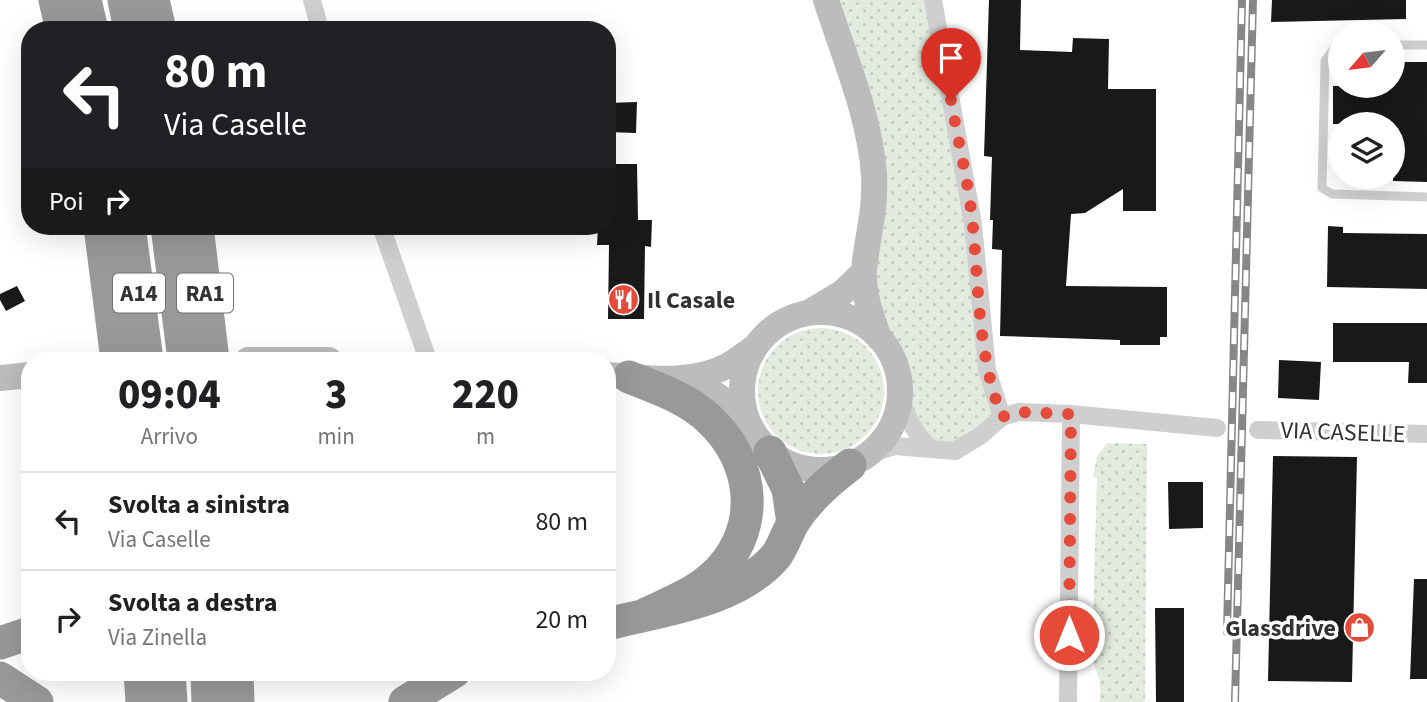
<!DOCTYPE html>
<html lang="it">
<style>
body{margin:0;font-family:"Source Sans 3",sans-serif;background:#f2f2f2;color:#202124;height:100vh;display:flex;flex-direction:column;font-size:26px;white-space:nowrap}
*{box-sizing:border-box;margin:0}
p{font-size:23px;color:#757577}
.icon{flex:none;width:38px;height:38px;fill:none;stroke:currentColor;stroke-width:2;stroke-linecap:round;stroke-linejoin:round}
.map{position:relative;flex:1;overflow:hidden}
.panel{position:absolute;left:21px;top:352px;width:595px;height:329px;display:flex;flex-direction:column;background:#fff;border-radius:28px;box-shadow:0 7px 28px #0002}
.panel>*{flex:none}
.hud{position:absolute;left:21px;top:21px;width:595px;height:214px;border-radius:28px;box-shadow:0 7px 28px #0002;background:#202124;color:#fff;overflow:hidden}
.needle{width:46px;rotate:242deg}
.buttons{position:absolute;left:1328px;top:21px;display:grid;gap:14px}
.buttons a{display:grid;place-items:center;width:77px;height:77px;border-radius:50%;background:#fff;box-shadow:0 7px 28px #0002;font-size:35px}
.pin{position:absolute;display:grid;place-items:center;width:60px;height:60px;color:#fff;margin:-72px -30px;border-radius:50% 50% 50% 0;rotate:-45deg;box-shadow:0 0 7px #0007}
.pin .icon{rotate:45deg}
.me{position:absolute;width:77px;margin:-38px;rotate:0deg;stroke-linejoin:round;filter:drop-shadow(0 0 5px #0008)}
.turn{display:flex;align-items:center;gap:24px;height:147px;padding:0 28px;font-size:32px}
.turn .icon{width:91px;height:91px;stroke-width:2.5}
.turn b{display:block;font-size:49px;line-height:60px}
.then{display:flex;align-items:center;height:66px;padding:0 28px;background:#0003;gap:14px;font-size:26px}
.eta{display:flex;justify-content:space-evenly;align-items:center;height:119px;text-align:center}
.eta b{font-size:42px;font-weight:800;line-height:49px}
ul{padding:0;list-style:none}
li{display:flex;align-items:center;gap:21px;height:98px;padding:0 28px;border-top:2px solid #e0e0e0}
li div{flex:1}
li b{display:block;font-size:26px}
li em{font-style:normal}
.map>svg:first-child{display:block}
.grass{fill:url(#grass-dots)}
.building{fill:#191919}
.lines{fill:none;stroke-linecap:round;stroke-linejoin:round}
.lane{stroke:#cfcfcf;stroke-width:9}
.street{stroke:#cfcfcf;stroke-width:18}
.secondary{stroke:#bcbcbc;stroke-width:26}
.highway{stroke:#999;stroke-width:33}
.rail-casing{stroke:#878787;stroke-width:8}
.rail{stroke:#fff;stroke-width:5;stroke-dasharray:16;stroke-linecap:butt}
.route{stroke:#e64a38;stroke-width:12;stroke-dasharray:0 21.6}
.labels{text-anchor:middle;stroke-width:7;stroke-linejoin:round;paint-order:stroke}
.shield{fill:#fff;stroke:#707070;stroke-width:2}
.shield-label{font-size:23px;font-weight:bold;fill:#323232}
.poi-label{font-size:24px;font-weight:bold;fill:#323232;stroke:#fff;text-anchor:start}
.street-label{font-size:24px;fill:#323232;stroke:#fff}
</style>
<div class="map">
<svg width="1427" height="702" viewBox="0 0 1427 702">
<defs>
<pattern id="grass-dots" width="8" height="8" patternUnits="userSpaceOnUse" patternTransform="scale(1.75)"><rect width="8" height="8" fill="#e3ebde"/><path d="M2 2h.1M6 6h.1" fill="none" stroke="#c3cabf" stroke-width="1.8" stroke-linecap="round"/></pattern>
</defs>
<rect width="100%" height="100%" fill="#fff"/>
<path class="grass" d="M826 0H933L1002 417 980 436 931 448 899 395 897 373 888 351 879 338 875 206Z
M758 391a63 63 0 1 1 126 0a63 63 0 1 1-126 0Z
M1107 443 1147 444 1145 702H1100V681L1092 660 1097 478 1093 477 1097 457Z"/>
<path class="building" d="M989 0H1021L1020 50 1072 52 1073 38 1109 39 1108 89H1156V211H1123V189L1085 213 1071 214 1066 286 1167 287V337H1160V345H1120V340L1000 336 1002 250 992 249 993 220H990L992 157 984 156Z
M1272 0H1406V19L1271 22Z
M1393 62H1427V182L1393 181V124H1333V86H1393Z
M637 102 636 133 607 132V103Z
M607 164H637L638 220H652L651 247 645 246 644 319H608L609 245H597L598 226H607Z
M1328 226 1343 227V233L1427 234V289L1327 287Z
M17 286 25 301 6 311 0 300V294Z
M1333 323H1427V383H1408L1409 362H1333Z
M1279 360 1321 362 1319 400 1278 398Z
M1273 456 1357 457 1352 682 1268 681Z
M1168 482H1203V528L1169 529Z
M1414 579H1427V679H1410Z
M1155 608H1184V702H1156Z"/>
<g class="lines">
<path class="lane" d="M1393 45H1427
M1340 46H1336L1325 61 1322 188 1332 194 1427 197"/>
<path class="street" d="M312 0 320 30
M933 0 973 224 987 370 1002 417
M381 226 428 360
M899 395C907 416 913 434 931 448
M1258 430 1427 434
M870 453 895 446 955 451 980 436 1002 417 1018 412 1071 414 1217 428
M1068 702 1071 414"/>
<path class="secondary" d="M826 0C844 56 870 116 874 175 876 211 867 237 864 270 863 294 871 316 879 338
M810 312 842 293 864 272
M742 391a79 79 0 1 1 158 0a79 79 0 1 1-158 0Z
M248 360H329
M607 375C648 378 690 385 727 366 737 361 746 353 755 347
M0 378 30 375
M680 380C710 389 724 398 747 419"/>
<path class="highway" d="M55 0 62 30
M85 0 92 30
M124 0 130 30
M153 0 160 30
M100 226 117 360
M129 226 147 360
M167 226 184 360
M197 226 213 360
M629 377C656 388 687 398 709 419 757 463 762 534 711 578 693 594 667 604 646 614
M770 452 788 489 793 523
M607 624C662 610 737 602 776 556 783 547 787 533 793 523 808 499 828 482 850 465
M0 643 30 633
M140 672 142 702
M169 672 171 702
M207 672 208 702
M237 672 238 702
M0 678 37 702
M405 702 454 672"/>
<defs>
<path id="rail" d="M1227 632 1242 0
M1235 702 1253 0"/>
</defs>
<use href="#rail" class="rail-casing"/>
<use href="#rail" class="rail"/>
</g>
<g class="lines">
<path class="route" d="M951 100C958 142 969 184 973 227 979 291 978 356 1002 417L1018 412 1071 414 1069 635"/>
</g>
<defs>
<symbol id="restaurant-disc" viewBox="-11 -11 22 22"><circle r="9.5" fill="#e64a38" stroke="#fff"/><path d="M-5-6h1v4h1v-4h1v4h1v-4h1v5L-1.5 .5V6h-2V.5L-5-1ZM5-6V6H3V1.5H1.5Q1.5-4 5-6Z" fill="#fff"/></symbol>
<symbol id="shop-disc" viewBox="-11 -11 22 22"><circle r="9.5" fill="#e64a38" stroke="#fff"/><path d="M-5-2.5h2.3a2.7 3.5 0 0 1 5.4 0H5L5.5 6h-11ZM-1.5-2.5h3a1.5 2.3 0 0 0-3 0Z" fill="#fff"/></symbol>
</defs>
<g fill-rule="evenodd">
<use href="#restaurant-disc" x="606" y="282" width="35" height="35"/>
<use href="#shop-disc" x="1342" y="610" width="35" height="35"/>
</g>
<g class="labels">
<g class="shield">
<rect x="113" y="273.5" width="52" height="39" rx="5"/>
<rect x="177" y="273.5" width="56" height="39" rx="5"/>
</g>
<g class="shield-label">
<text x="139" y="301">A14</text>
<text x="205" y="301">RA1</text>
</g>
<g class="poi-label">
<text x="647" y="308">Il Casale</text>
<text x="1336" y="636" text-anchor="end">Glassdrive</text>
</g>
<g class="street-label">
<text transform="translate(1343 432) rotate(2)" y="8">VIA CASELLE</text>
</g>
</g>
</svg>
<div class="buttons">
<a><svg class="needle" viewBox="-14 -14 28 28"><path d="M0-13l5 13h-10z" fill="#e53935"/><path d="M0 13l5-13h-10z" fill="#757577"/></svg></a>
<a><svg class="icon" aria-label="layers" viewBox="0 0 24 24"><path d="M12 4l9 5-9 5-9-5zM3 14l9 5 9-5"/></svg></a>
</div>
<div class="pin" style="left:951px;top:100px;background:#d93025"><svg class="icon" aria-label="arrive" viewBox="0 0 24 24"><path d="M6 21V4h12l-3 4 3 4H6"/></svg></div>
<svg class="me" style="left:1069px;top:635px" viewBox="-20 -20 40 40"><circle r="17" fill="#e64a38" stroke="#fff" stroke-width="3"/><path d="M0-11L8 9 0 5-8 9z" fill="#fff"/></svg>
<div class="hud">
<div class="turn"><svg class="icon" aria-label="left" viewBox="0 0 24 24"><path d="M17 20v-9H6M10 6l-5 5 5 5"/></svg><div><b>80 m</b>Via Caselle</div></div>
<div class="then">Poi<svg class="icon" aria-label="right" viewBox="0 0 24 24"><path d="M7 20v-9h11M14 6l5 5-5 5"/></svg></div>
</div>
<section class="panel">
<div class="eta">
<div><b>09:04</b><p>Arrivo</p></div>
<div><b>3</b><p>min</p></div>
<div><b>220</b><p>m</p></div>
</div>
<ul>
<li><svg class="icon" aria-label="left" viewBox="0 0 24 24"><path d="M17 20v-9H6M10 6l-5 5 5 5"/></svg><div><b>Svolta a sinistra</b><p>Via Caselle</p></div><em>80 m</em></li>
<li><svg class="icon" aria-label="right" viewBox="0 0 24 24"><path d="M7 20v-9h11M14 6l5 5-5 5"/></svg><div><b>Svolta a destra</b><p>Via Zinella</p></div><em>20 m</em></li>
</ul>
</section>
</div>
